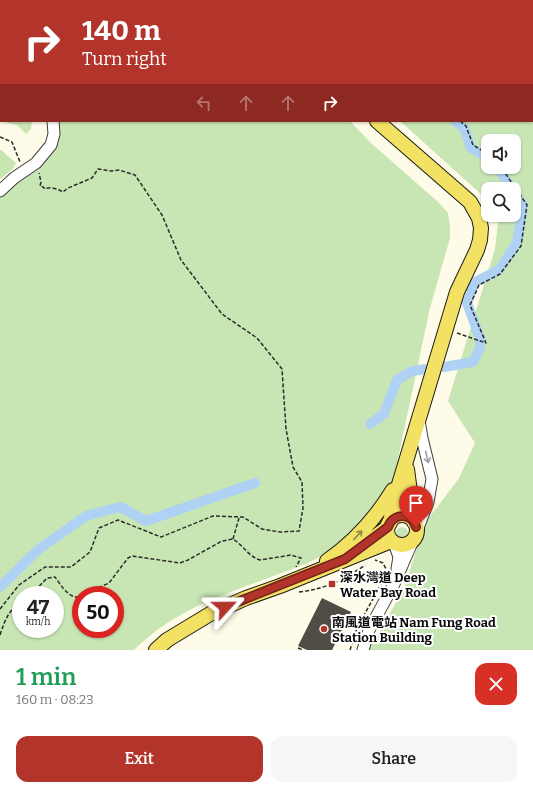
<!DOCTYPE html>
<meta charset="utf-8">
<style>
body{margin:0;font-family:Bitter,"Noto Sans TC",serif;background:#f6f6f6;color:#222;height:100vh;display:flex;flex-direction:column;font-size:15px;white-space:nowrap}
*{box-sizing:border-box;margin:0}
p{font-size:13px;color:#767676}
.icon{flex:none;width:22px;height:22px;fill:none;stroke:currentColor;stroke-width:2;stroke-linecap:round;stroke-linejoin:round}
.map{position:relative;height:650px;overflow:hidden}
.panel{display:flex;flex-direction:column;background:#fff;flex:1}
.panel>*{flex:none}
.top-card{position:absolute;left:0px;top:0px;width:533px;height:122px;box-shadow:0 1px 3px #0004;background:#b2342a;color:#fff;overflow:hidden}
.buttons{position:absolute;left:481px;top:134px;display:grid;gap:8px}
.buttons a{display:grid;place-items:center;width:40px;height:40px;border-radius:8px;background:#fff;box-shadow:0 1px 3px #0004;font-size:20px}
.speed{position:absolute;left:12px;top:586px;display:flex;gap:8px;font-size:20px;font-weight:700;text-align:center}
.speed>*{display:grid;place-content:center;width:52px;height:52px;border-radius:50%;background:#fff;box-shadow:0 1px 3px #0004;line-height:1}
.speed small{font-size:10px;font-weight:400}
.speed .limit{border:6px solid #d22;background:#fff;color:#111}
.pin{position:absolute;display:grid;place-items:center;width:34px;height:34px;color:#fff;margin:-41px -17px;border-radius:50% 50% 50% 0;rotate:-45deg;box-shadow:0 0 4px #0007}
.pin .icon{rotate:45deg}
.me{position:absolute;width:44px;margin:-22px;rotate:66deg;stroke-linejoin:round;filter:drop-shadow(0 0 3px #0008)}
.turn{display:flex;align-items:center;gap:14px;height:84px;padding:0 16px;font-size:18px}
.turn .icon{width:52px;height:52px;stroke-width:2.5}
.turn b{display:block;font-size:28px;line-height:34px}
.lanes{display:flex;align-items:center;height:38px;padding:0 16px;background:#0003;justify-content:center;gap:20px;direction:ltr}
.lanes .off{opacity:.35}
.round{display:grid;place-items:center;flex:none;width:42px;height:42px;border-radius:12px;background:#f6f6f6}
.overview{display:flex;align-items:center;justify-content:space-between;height:68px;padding:0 16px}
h1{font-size:24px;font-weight:600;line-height:30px;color:#1e9e55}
.cta{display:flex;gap:8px;margin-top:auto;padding:8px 16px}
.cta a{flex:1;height:46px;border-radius:12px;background:#b2342a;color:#fff;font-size:16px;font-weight:600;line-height:46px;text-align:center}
.cta a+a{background:#f6f6f6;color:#222}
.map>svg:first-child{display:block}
.green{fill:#c8e6b4;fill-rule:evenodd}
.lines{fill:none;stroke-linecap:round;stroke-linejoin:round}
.canal{stroke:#afd1f3;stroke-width:10}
.building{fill:#524c47}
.minor-casing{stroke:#3d3d3d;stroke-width:13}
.major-casing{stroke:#1b1b1b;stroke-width:16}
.path{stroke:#2c2c2c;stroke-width:1.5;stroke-dasharray:4 2;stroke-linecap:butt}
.minor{stroke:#fff;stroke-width:11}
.major{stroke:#f2e163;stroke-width:14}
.oneway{stroke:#9d9d9d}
.oneway2{stroke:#958b3f}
.route-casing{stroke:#74221b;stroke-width:10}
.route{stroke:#b2342a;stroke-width:7}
.poi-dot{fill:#b2342a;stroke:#fff;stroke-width:1.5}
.labels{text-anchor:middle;stroke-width:4;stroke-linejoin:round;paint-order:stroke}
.poi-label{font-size:13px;font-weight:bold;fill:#0a0a0a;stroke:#fff;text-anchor:start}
</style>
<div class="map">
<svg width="533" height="650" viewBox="0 0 533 650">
<rect width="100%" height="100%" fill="#fefce8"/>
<path class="green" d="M0 0H83L1 1V119Z
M104 0H291L292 1H103Z
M343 0H533V650H370V647L404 589 424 525 459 478 475 443 448 401 495 249 498 223 494 215H514V189H488V205L482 195 400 121H532V1ZM488 141H514V167H488Z
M6 121H32L31 129 26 134 17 125 8 123Z
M55 121H350L371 143 438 202 448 213 450 226V238L430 308 393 482 360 528 341 539 342 542C319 561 295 568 268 578 240 589 212 598 186 612 167 622 149 635 134 650H0V188L46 155ZM21 595H55V629H21ZM81 595H115V629H81Z
M0 149 16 163 13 169 0 179Z
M396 533a6 6 0 1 1 12 0a6 6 0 1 1-12 0Z"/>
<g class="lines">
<path class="canal" d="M437 1V0
M455 121 464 128 471 148 488 158
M497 167 512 189
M444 367 473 362 480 348V338L467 303 475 282 499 270 517 243 523 205 514 192
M370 424 384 414 397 380 412 371 426 369
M0 587 39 549 86 516 120 507 146 521 255 483"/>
</g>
<path class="building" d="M322 598 351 612 332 650H307L298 646Z"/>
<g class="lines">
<defs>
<path id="minor" d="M101 1 102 0
M0 191 14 178 36 163 51 145 54 134 53 121
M416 533 428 502 432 479 422 438 419 420
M394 543 399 557 397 569
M363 650 369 630 394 584 414 538"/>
<path id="major" d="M316 0V1
M377 121 470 202 479 218 481 228 480 240 477 250 457 292 394 501 390 523
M407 469 414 522
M387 530a15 15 0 1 1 30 0a15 15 0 1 1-30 0Z
M357 550 388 527
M327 561C354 542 376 518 393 490
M156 650 167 640 210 614 246 598 280 586 391 541"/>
</defs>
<use href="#minor" class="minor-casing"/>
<use href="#major" class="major-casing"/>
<path class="path" d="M440 1 441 0
M460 121 466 126 473 145 488 154
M0 137 12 142 20 162
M457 333 486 343 470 305 479 285 500 274 521 246 527 205 501 167
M233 539 239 518
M299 592C325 589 344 580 365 565
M31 595 47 578 55 577C61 585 70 601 81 596
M82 595 109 583 128 558 132 556 180 563 188 560 222 541 233 539C243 545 248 556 260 560L291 555 301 558 296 567
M0 609 19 585 45 567H71L90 552 99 528 118 520 161 537 213 516 243 517 262 529 280 532 299 531 303 508 302 482 293 467 286 429 282 369 257 338 222 314 181 260 162 215 135 175 119 170 111 171 98 169 92 178 68 188 63 192C58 189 50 186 45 189L43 187 40 186 41 182 39 173
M0 635C5 620 8 611 21 602
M298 648 303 650
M350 650 357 628 385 577 386 569 383 563 375 560"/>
<use href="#minor" class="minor"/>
<use href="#major" class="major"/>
</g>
<defs><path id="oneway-shaft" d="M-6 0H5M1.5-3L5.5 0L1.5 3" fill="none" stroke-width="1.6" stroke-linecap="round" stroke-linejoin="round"/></defs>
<use class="oneway" href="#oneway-shaft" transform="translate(427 457) rotate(76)"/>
<use class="oneway2" href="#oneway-shaft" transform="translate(358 535) rotate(-47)"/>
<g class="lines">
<defs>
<path id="route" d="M225 607 345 559 388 527C393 513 411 512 416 527"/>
</defs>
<use href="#route" class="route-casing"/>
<use href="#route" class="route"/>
</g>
<g class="poi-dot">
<rect x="328" y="580" width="8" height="8" rx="2"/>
<circle cx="324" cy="629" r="4"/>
</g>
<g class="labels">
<g class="poi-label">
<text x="340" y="582">深水灣道 Deep<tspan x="340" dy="15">Water Bay Road</tspan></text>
<text x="332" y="627">南風道電站 Nam Fung Road<tspan x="332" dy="15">Station Building</tspan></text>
</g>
</g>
</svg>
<div class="buttons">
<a><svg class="icon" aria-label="sound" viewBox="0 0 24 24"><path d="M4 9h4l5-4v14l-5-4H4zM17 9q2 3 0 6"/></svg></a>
<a><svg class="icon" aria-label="search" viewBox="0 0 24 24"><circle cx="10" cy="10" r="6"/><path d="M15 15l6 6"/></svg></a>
</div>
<div class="speed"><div>47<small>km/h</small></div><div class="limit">50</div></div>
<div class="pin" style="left:416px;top:527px;background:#d93025"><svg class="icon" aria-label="arrive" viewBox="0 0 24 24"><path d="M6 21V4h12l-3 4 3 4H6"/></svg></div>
<svg class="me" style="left:225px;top:607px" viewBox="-20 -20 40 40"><path d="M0-17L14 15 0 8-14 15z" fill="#b2342a" stroke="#fff" stroke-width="4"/></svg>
<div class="top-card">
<div class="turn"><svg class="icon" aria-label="right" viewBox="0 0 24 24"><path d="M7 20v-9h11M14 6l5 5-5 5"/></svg><div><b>140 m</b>Turn right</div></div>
<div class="lanes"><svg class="icon off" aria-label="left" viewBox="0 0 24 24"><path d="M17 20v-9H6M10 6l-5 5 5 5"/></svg><svg class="icon off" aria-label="ahead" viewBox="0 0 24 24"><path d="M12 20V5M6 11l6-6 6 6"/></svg><svg class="icon off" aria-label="ahead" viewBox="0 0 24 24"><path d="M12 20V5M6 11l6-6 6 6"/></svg><svg class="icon" aria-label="right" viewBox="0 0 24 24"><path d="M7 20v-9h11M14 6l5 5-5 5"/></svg></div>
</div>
</div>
<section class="panel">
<div class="overview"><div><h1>1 min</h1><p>160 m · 08:23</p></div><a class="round" style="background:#d93025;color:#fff"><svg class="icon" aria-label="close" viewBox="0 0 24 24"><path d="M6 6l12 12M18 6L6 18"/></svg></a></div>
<div class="cta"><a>Exit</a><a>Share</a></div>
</section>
